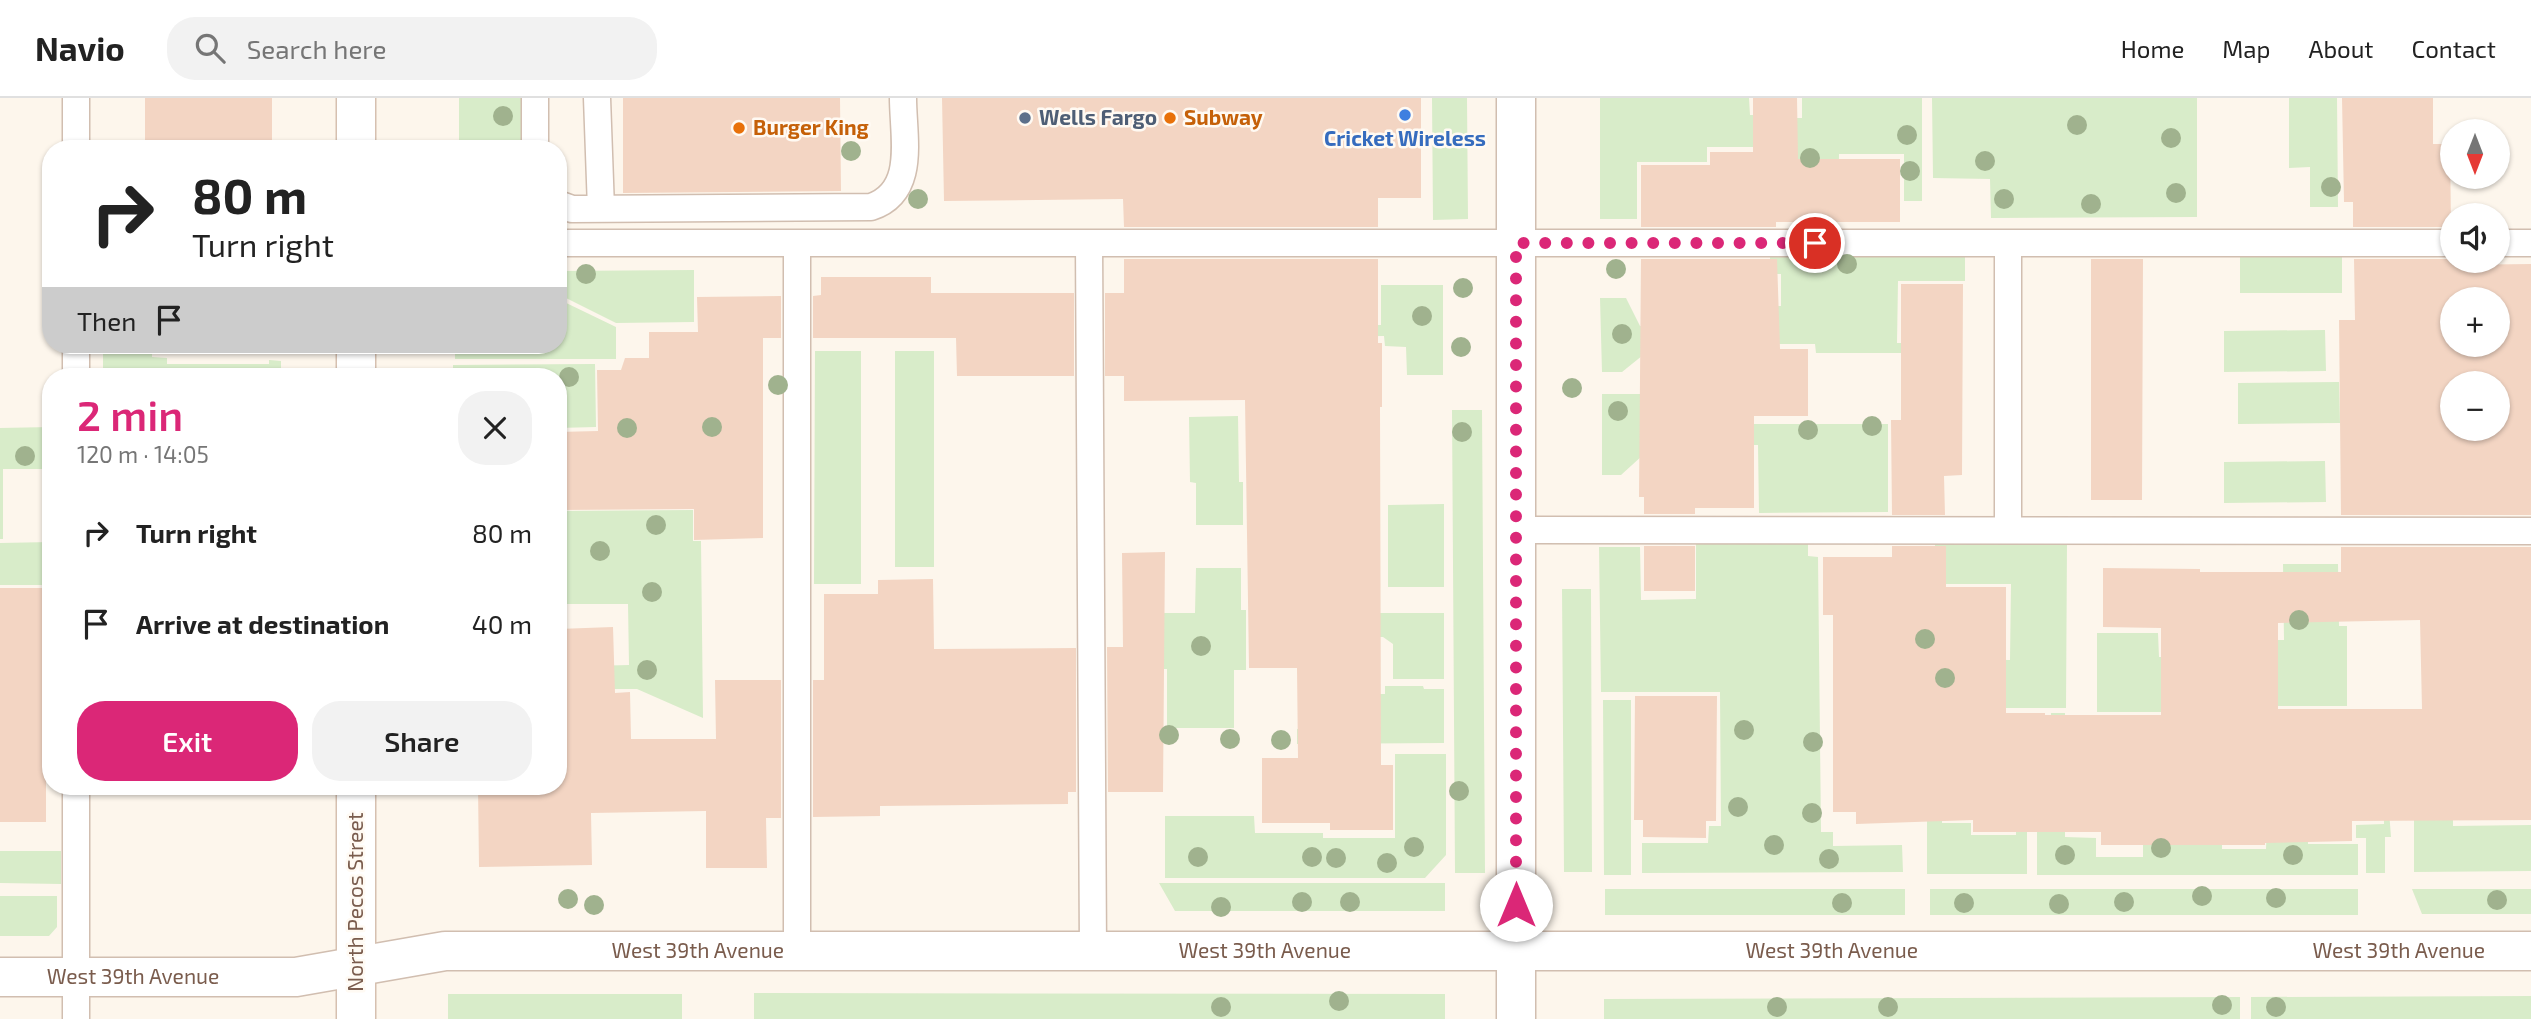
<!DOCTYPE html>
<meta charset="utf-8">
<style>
body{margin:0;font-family:"Exo 2",sans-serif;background:#f2f2f2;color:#222;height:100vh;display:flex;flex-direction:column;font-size:26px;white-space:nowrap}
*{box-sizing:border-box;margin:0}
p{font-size:23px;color:#767676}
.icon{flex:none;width:38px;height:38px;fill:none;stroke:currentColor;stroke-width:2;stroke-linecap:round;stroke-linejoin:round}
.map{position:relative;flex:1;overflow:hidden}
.drawer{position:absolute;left:42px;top:270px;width:525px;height:427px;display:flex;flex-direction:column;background:#fff;border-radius:28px;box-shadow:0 2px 5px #0004}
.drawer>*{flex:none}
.guide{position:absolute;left:42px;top:42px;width:525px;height:214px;border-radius:28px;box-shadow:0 2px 5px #0004;background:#fff;color:#222;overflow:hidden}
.needle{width:46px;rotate:180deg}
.buttons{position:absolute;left:2440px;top:21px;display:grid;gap:14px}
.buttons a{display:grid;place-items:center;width:70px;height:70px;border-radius:50%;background:#fff;box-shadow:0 2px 5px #0004;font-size:35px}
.pin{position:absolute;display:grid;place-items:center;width:60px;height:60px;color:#fff;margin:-30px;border:4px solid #fff;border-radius:50%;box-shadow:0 2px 7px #0007}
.me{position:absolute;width:77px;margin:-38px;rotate:0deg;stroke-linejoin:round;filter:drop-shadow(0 0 5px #0008)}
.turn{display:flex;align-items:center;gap:24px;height:147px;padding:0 35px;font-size:32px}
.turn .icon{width:91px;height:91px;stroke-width:2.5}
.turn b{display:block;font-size:49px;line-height:60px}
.then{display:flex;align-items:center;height:66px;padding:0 35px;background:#0003;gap:14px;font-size:26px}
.round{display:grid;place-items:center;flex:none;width:74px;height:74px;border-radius:28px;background:#f2f2f2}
.head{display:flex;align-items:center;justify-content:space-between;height:119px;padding:0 35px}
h1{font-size:42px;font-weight:600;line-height:52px;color:#db2777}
.action{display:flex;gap:14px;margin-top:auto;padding:14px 35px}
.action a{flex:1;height:80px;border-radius:28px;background:#db2777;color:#fff;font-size:28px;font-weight:600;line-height:80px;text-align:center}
.action a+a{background:#f2f2f2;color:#222}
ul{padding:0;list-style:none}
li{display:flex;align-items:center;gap:21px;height:91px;padding:0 35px}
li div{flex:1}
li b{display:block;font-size:26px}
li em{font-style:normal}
header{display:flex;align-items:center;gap:42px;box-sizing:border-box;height:98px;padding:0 35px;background:#fff;border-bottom:2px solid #e0e0e0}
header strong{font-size:33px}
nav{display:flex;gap:38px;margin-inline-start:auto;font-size:24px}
.search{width:490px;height:63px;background:#f2f2f2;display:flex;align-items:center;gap:18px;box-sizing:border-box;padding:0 24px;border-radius:28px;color:#767676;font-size:26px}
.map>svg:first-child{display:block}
.green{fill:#d8ecc9}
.building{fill:#f3d5c3;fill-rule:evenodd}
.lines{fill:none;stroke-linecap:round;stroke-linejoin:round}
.lane-casing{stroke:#d1beb0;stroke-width:29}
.street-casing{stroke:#d1beb0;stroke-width:41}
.secondary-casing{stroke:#d6c0b0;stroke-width:41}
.lane{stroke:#fff;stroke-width:26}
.street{stroke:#fff;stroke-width:38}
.secondary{stroke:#fff;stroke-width:38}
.tree{fill:#a0b28e}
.route{stroke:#db2777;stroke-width:12;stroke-dasharray:0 21.6}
.shop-dot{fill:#3f7fe0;stroke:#fffaf3;stroke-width:2.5}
.service-dot{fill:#5c6f8a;stroke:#fffaf3;stroke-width:2.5}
.food-dot{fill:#e8710a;stroke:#fffaf3;stroke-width:2.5}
.labels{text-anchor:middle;stroke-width:5;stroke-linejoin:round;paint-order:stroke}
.service-label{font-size:21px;font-weight:bold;fill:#4e5e75;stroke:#fffaf3;text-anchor:start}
.food-label{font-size:21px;font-weight:bold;fill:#c56008;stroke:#fffaf3;text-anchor:start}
.shop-label{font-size:21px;font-weight:bold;fill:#366cbe;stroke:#fffaf3}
.street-label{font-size:21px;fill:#7a5c4d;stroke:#fffaf3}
</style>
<header>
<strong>Navio</strong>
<div class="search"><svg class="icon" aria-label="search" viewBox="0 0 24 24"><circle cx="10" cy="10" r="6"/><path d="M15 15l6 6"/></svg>Search here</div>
<nav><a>Home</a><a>Map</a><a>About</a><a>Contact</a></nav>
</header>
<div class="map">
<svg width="2531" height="921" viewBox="0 0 2531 921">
<rect width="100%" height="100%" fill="#fdf6ec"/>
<path class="green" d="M459 0H522L523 51H459Z
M1432 0H1467L1468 121 1433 122Z
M1600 0H1749L1750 17H1775V49H1707V64H1637V121H1600Z
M1802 0H1922V103H1904V56H1839L1838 123H1781V20H1802Z
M1932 0H2197V119L1991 120 1990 81 1933 80Z
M2289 0H2337L2338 109H2310V69L2289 70Z
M2342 154V195H2240V155Z
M1770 158 1965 159V183H1898L1897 245H1914L1913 255H1816L1815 246H1762L1770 208H1781V176H1770Z
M694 172V224L616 225 558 196V173Z
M1381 187H1443V277H1407L1406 249 1385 248 1384 238 1275 239V228L1381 227Z
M1600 200H1626L1640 228H1758L1658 245 1622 274H1602Z
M558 201 616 229V261H455V247H558Z
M2325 232 2326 273 2224 274V233Z
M103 247H152V259L167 260V266H269V262L281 263V278H103Z
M815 253H861V486H814Z
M895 253H934V469H895Z
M595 266 596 329 558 330V278H453V267Z
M2339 284 2340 325 2238 326V285Z
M1602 296H1648L1649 326H1888V414L1759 415 1758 347H1654L1621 377H1602Z
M1452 312H1482L1485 775H1455Z
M1238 318 1239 384H1243V427H1196V385L1190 384 1189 319Z
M51 329V371H3V441H0V330Z
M2325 363 2326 404 2224 405V364Z
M1444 406V489H1388V407Z
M693 412V443H701L703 620 637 591H558L590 568 629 567 628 506H558V413Z
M51 444V487H0V445Z
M1808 444V458L1818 459 1821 734H1833V748L1902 747 1903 774 1642 775V745H1708L1709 728H1721L1720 594H1601L1599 449H1640L1641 502 1696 501V445Z
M1935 445H2067L2066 610H2003L1938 561 2010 562 2011 486H1935Z
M2283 466H2338L2339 528H2347V608H2221L2175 614H2097V535H2158L2159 559H2212L2233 542H2284Z
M1196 470H1241V512H1246V572H1234V630H1167V571H1161V515H1195Z
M1562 491H1591L1592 774H1564Z
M1251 515H1444V581H1393V546L1383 539H1308Z
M1385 588H1423L1424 591H1444V645L1297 646V631L1375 630V596H1385Z
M1603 602H1631V777H1604Z
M2051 615H2065V739L2096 740V759H2143V735L2222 730V751H2266L2267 726H2308V746H2358V777H2037V727H2051Z
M2383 633 2391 739H2385V775H2366V740H2356V727L2384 726Z
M1927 642H1943L1942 725H1971V737H2016V725H2027V776H1927Z
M1395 656H1446V757L1425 780H1165V718H1254L1255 735H1323V740H1395Z
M2414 717H2453V728L2531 727V773L2414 774Z
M0 753H61V786L0 785Z
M1159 785H1445V813H1175Z
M1605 791H1905V817H1605Z
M1930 791H2358V817H1930Z
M2412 791H2531V816H2422Z
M0 798H57V829L49 838H0Z
M754 895 1445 896V921H754Z
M448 896H682V921H448Z
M2531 898V921H2251V899Z
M2240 899V921H1604V901Z"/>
<path class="building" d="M145 0H272V51H145Z
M623 0H840L841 93 623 95Z
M942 0H1421V100H1378V129H1124L1123 101 944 103Z
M1753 0H1797L1798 61H1900V124H1776V129H1641V67H1710V54H1753Z
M2342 0H2433V46H2450L2451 129H2353V104H2344Z
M1124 161H1378V245H1382V309H1380L1381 667H1393V732H1330V725H1262V660H1298L1297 570H1249L1245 302 1124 303V278H1105V195H1124Z
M1641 161H1777L1780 251H1808V318H1754V410H1695V416H1644V399H1639Z
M2091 161H2143L2142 402H2091Z
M2354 161H2452V167L2531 166V417H2341L2339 222H2355ZM2452 201H2497V247H2452ZM2452 285H2497V331H2452Z
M821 179H931V195H1074V278H957L956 240H813V198L821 197Z
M1901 186H1963L1962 377 1944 378 1945 417H1892L1891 322H1901Z
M781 198V240H763V440L694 442V411L558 412V334L598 333 597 272H621L625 260H649V234H698L697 199Z
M1644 448H1695V493H1644Z
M1892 448H1946V489H2006V615H2045V617H2161V530L2103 529V470L2200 471V474H2341V449H2531V722L2352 723V743L2265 745V747H2101V734H1973V722L1856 726V714H1833V517H1823V459H1892ZM2420 522 2422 611H2278V525Z
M1165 454 1163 694H1108L1107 549H1123L1122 455Z
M933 481 934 551 1076 550V694H1068V706L880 708V718L813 719V582H824V496H878V482Z
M0 490H46V724H0Z
M613 529 615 595 630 594 631 641H716L715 582H781V720H766L767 770H706V713L591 715 592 767 479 769 478 688H558V531Z
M1635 598H1717L1716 723H1706V740L1643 739V722H1634Z"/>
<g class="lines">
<defs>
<path id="lane" d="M597 0 601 111
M76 51V0
M535 51V0
M558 106 572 111 871 109C917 94 903 39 903 0
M558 145H2452
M797 145V853
M1089 145 1093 853
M2008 145V432
M2497 145H2531
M76 278V247
M1516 432 2531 433
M76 688V921"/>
<g id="street">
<path d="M1516 0V921"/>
<path id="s1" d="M0 879H296L445 853H2531"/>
</g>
<path id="secondary" d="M356 0V51
M356 247V278
M356 688V921"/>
</defs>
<use href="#lane" class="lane-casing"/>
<use href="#street" class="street-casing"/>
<use href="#secondary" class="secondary-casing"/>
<use href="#lane" class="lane"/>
<use href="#street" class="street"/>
<use href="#secondary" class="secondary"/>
</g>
<g class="tree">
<circle cx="503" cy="18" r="10"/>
<circle cx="2077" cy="27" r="10"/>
<circle cx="1907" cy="37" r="10"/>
<circle cx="2171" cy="40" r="10"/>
<circle cx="851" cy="53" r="10"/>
<circle cx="1810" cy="60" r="10"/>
<circle cx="1985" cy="63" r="10"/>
<circle cx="1910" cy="73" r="10"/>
<circle cx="2331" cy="89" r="10"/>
<circle cx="2176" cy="95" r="10"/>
<circle cx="918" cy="101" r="10"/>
<circle cx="2004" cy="101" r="10"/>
<circle cx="2091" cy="106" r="10"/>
<circle cx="1847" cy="166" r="10"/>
<circle cx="1616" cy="171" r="10"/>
<circle cx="586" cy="176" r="10"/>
<circle cx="1463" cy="190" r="10"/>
<circle cx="1422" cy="218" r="10"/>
<circle cx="1622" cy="236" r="10"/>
<circle cx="1461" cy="249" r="10"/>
<circle cx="569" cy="279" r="10"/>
<circle cx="778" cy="287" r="10"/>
<circle cx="1572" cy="290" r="10"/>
<circle cx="1618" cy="313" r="10"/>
<circle cx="1872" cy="328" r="10"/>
<circle cx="712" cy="329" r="10"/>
<circle cx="627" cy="330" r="10"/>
<circle cx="1808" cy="332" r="10"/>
<circle cx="1462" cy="334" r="10"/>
<circle cx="25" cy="358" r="10"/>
<circle cx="656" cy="427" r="10"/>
<circle cx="600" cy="453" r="10"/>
<circle cx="652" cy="494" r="10"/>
<circle cx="2299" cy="522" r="10"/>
<circle cx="1925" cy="541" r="10"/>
<circle cx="1201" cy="548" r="10"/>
<circle cx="647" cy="572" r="10"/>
<circle cx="1945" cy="580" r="10"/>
<circle cx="1744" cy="632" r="10"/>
<circle cx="1169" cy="637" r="10"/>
<circle cx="1230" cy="641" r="10"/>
<circle cx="1281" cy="642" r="10"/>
<circle cx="1813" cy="644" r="10"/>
<circle cx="1459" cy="693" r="10"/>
<circle cx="1738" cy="709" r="10"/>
<circle cx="1812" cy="715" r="10"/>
<circle cx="1774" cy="747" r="10"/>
<circle cx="1414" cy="749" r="10"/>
<circle cx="2161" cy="750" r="10"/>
<circle cx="2065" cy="757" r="10"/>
<circle cx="2293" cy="757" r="10"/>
<circle cx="1198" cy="759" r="10"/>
<circle cx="1312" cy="759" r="10"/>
<circle cx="1336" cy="760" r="10"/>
<circle cx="1829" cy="761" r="10"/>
<circle cx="1387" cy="765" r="10"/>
<circle cx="2202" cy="798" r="10"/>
<circle cx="2276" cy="800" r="10"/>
<circle cx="568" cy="801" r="10"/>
<circle cx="2497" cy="802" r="10"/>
<circle cx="1302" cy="804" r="10"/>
<circle cx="1350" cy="804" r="10"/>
<circle cx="2124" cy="804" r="10"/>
<circle cx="1842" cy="805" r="10"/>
<circle cx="1964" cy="805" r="10"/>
<circle cx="2059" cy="806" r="10"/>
<circle cx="594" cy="807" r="10"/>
<circle cx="1221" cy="809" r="10"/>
<circle cx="1339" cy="903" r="10"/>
<circle cx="2222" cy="907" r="10"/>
<circle cx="1221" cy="909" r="10"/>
<circle cx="1777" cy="909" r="10"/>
<circle cx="1888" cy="909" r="10"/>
<circle cx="2276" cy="909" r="10"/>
</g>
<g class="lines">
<path class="route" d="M1516 807V145H1815"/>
</g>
<circle class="shop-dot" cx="1405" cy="17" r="7"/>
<circle class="service-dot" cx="1025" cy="20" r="7"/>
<g class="food-dot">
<circle cx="1170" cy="20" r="7"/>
<circle cx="739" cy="30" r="7"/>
</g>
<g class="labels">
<g class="service-label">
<text x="1039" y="27">Wells Fargo</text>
</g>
<g class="food-label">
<text x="1184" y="27">Subway</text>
<text x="753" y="37">Burger King</text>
</g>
<g class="shop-label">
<text x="1405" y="48">Cricket Wireless</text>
</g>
<g class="street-label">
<text transform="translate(356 804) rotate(-90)" y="7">North Pecos Street</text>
<text dy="7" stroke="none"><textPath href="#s1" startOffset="700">West 39th Avenue</textPath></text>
<text dy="7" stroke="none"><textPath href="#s1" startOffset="1267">West 39th Avenue</textPath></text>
<text dy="7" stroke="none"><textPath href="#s1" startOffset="1834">West 39th Avenue</textPath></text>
<text dy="7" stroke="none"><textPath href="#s1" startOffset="2401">West 39th Avenue</textPath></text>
<text dy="7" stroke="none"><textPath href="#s1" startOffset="133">West 39th Avenue</textPath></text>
</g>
</g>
</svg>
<div class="buttons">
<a><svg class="needle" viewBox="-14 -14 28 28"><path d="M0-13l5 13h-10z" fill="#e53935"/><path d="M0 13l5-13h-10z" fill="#767676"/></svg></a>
<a><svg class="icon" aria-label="sound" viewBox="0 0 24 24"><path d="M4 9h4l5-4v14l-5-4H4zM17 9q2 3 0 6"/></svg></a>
<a>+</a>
<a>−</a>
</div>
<div class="pin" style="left:1815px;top:145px;background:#d93025"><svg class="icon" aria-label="arrive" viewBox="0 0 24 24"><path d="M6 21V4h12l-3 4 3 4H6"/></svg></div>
<svg class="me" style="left:1516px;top:807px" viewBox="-20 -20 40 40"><circle r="19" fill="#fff"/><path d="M0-13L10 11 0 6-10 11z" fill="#db2777"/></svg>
<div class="guide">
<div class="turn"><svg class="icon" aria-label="right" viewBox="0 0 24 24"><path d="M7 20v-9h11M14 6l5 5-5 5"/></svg><div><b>80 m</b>Turn right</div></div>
<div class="then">Then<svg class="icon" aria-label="arrive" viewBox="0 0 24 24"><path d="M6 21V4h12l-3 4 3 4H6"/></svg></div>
</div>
<section class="drawer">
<div class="head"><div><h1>2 min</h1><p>120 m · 14:05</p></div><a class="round"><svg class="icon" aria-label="close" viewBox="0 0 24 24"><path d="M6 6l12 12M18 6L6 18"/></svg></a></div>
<ul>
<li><svg class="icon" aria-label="right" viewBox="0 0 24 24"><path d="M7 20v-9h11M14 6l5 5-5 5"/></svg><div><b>Turn right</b></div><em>80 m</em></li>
<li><svg class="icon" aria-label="arrive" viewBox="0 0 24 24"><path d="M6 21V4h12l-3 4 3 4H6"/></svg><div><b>Arrive at destination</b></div><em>40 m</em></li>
</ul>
<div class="action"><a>Exit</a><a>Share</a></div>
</section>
</div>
